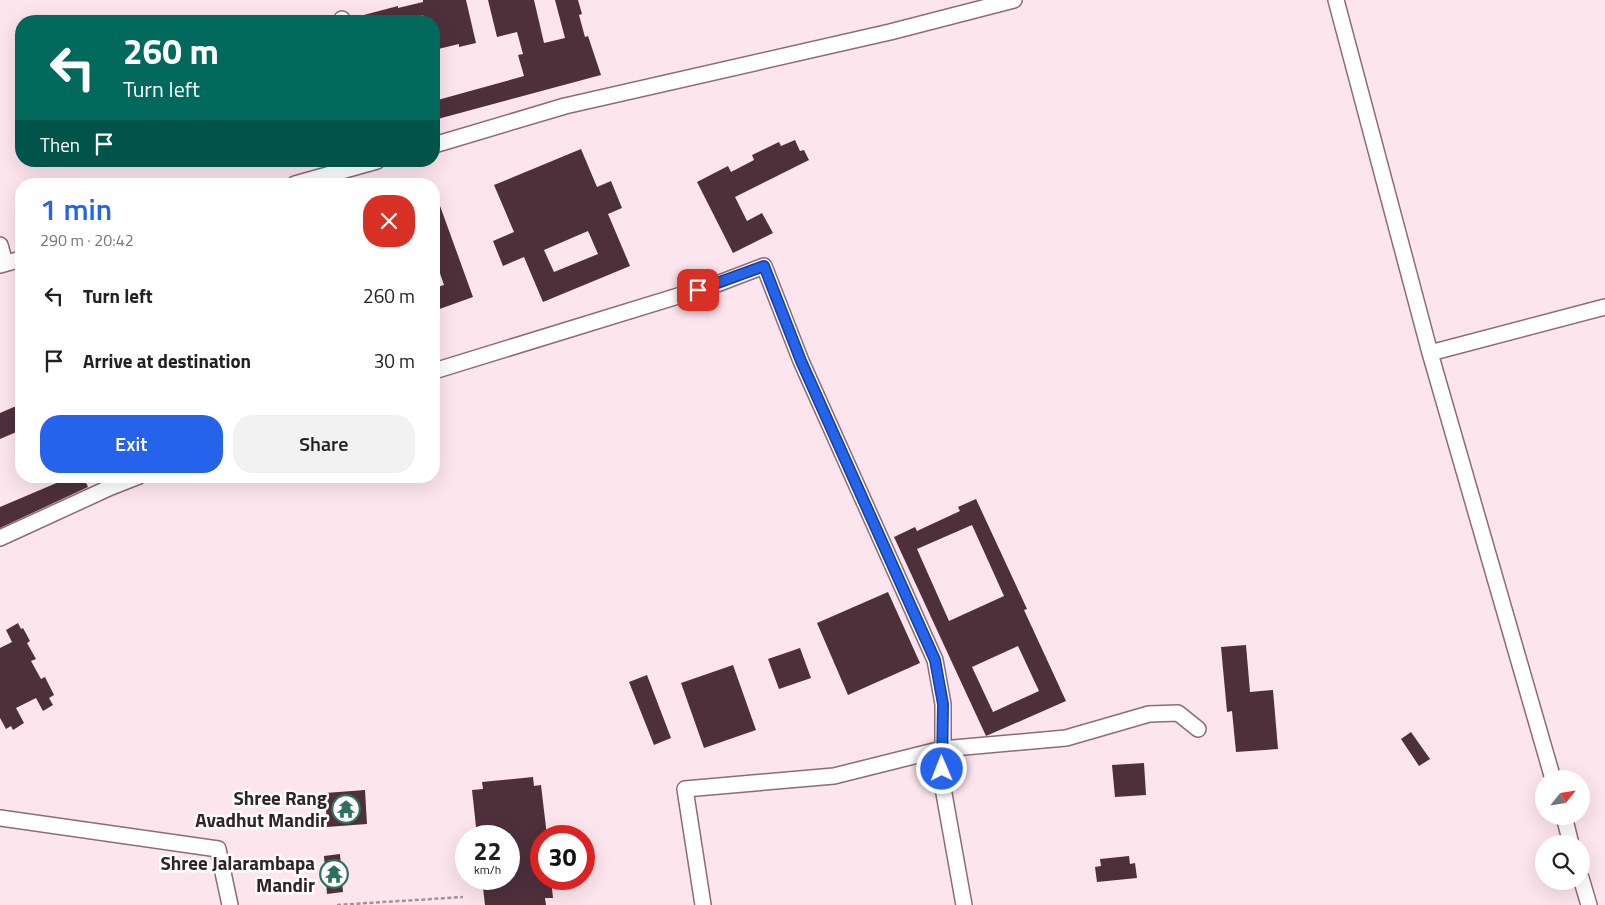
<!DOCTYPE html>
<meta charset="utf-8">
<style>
body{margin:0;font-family:"Titillium Web",sans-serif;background:#f2f2f2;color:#202124;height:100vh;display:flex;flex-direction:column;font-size:19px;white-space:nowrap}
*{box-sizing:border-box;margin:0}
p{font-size:16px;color:#757577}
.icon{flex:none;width:28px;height:28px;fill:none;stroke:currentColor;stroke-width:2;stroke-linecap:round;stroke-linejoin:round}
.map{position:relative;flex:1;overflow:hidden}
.drawer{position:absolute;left:15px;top:178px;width:425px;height:305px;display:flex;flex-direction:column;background:#fff;border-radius:20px;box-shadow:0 5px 20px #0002}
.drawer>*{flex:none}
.banner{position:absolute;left:15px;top:15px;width:425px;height:152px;border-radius:20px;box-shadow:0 5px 20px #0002;background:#00695c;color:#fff;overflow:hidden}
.needle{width:32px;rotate:60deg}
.controls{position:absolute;left:1535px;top:770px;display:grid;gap:10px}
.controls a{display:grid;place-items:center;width:55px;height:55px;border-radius:50%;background:#fff;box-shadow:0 5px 20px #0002;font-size:25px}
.speed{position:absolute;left:455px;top:825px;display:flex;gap:10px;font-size:25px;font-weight:700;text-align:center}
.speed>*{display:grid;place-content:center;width:65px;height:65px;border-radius:50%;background:#fff;box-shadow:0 5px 20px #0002;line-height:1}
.speed small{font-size:12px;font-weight:400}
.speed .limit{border:8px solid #d22;background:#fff;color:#111}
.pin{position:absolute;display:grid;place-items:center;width:42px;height:42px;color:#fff;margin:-21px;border-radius:10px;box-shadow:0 2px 8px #0006}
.me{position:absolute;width:55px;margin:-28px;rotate:359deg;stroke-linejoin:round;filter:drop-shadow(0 0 4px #0008)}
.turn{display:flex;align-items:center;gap:18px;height:105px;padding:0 25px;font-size:22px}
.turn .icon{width:65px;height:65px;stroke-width:2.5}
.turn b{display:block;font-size:35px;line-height:42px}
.then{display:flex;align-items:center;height:48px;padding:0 25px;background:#0003;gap:10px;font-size:19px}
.round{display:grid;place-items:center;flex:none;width:52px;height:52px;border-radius:20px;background:#f2f2f2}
.overview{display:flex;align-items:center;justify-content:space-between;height:85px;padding:0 25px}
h1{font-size:30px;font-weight:600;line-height:38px;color:#2563eb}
.cta{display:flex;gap:10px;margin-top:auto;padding:10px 25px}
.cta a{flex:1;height:58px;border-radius:20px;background:#2563eb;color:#fff;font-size:20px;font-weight:600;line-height:58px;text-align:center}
.cta a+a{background:#f2f2f2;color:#202124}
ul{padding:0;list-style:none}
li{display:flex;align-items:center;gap:15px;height:65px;padding:0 25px}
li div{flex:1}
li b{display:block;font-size:19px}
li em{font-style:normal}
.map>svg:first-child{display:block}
.building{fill:#4e303b;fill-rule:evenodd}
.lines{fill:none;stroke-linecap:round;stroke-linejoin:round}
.minor-casing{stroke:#8d6b77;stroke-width:18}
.path{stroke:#a49197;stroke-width:2.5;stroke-dasharray:4 2.5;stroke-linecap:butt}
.minor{stroke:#fff;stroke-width:15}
.route-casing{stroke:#184099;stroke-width:12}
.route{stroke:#2563eb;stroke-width:9}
.labels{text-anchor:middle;stroke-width:5;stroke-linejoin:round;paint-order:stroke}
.poi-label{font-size:19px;font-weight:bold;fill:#312328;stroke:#fff;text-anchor:end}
</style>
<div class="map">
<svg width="1605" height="905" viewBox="0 0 1605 905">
<rect width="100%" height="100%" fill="#fde5ed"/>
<path class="building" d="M423 0H466L476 43 459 47V44L434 50V21H425L423 15 401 20 402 21H356V17L398 6V8L423 2Z
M488 0H534L544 43 565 38 555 0H578L582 14 579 15 585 37 588 36 601 75 434 120V101L524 76 518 55 523 54 517 32 497 37Z
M795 140 800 151 804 150 809 160 735 197 747 221 762 213 773 233 733 253 697 182 728 166 731 172 754 160 752 155 779 142 781 146Z
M581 149 597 187 611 181 622 208 608 214 630 266 543 302 524 257 503 266 493 241 514 232 494 185ZM588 231 598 254 554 272 544 250Z
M434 192H435L473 297 434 311V288L444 285 434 256Z
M21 404V430L0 439V413Z
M73 476H83L88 487 0 528V507Z
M976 499 1027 609 1024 610 1066 701 986 736 894 537 915 527 917 531 960 511 958 507ZM972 525 1004 596 949 621 917 549ZM1018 646 1039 691 993 712 972 667Z
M888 592 920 663 848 695 817 623Z
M18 623 21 629 23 628 30 641 27 643 36 659 31 661 41 679 45 677 54 695 49 698 53 705 43 711 36 698 16 708 24 723 13 730 11 726 6 729 0 718V648L12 642 6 630Z
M1246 645 1250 692 1273 690 1278 749 1236 752 1232 711 1227 712 1221 647Z
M800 648 811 678 779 689 768 659Z
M733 665 756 730 704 748 681 683Z
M647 675 671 738 654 745 629 682Z
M1411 732 1430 759 1419 766 1401 739Z
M1144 763 1146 795 1115 797 1112 765Z
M533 777 534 786 541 785 547 836H541V879H551L553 898H545L546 905H485L482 879H509V836H477L472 790 483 789 482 782Z
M365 790 367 824 327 827 325 793Z
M340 854 343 892 327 894 324 856Z
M1129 856 1130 864 1135 863 1137 878 1097 882 1095 867 1101 866 1100 859Z"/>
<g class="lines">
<defs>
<path id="minor" d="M1336 0 1430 353
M342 19 343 21
M434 145 565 106 890 32 1014 0
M295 184 377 161
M0 245 5 263
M0 265 21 259
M434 371 717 284 764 266 801 361 935 660 943 704V788L964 905
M0 538 111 487 139 476
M1553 779 1430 353 1605 307
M1564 816 1571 844
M0 818 218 849 230 905
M1581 878 1589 905
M703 905 685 789 834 776 942 749 1066 738 1149 714 1178 713 1198 729"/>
</defs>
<use href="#minor" class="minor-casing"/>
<path class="path" d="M337 905 463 897"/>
<use href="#minor" class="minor"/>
</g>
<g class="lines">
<defs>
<path id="route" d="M698 290 764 266 801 361 935 660 943 704 942 769"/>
</defs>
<use href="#route" class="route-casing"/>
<use href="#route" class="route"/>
</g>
<defs>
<symbol id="temple-ring" viewBox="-11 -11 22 22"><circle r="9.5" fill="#fff" stroke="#2d7060" stroke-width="1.5"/><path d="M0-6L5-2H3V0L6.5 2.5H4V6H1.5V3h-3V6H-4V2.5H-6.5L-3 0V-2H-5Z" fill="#2d7060"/></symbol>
</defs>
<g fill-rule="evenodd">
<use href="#temple-ring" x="330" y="793" width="32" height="32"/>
<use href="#temple-ring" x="318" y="858" width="32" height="32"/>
</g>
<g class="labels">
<g class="poi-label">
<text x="327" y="805">Shree Rang<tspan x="327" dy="22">Avadhut Mandir</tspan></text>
<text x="315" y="870">Shree Jalarambapa<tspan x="315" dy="22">Mandir</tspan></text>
</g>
</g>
</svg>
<div class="controls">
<a><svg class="needle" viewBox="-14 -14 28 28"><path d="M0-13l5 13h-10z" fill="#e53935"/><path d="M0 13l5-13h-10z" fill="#757577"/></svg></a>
<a><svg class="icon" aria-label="search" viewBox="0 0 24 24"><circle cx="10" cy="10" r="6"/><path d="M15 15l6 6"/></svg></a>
</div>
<div class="speed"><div>22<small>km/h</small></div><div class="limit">30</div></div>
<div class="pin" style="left:698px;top:290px;background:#d93025"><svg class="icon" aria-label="arrive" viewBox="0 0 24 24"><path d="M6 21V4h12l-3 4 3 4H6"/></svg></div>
<svg class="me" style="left:942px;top:769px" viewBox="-20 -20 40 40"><circle r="17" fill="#2563eb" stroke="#fff" stroke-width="3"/><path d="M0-11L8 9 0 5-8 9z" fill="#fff"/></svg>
<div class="banner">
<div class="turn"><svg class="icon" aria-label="left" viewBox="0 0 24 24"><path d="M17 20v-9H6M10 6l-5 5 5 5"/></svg><div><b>260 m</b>Turn left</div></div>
<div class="then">Then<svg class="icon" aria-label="arrive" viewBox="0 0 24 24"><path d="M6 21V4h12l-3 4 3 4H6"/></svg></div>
</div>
<section class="drawer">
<div class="overview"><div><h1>1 min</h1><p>290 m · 20:42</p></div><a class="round" style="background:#d93025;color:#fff"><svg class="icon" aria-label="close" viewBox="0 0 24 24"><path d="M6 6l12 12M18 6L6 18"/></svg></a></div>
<ul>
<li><svg class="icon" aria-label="left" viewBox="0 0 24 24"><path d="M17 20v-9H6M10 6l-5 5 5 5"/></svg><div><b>Turn left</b></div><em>260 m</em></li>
<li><svg class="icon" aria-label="arrive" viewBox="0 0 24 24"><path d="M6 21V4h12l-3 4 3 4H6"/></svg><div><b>Arrive at destination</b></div><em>30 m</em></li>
</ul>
<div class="cta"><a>Exit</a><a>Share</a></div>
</section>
</div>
